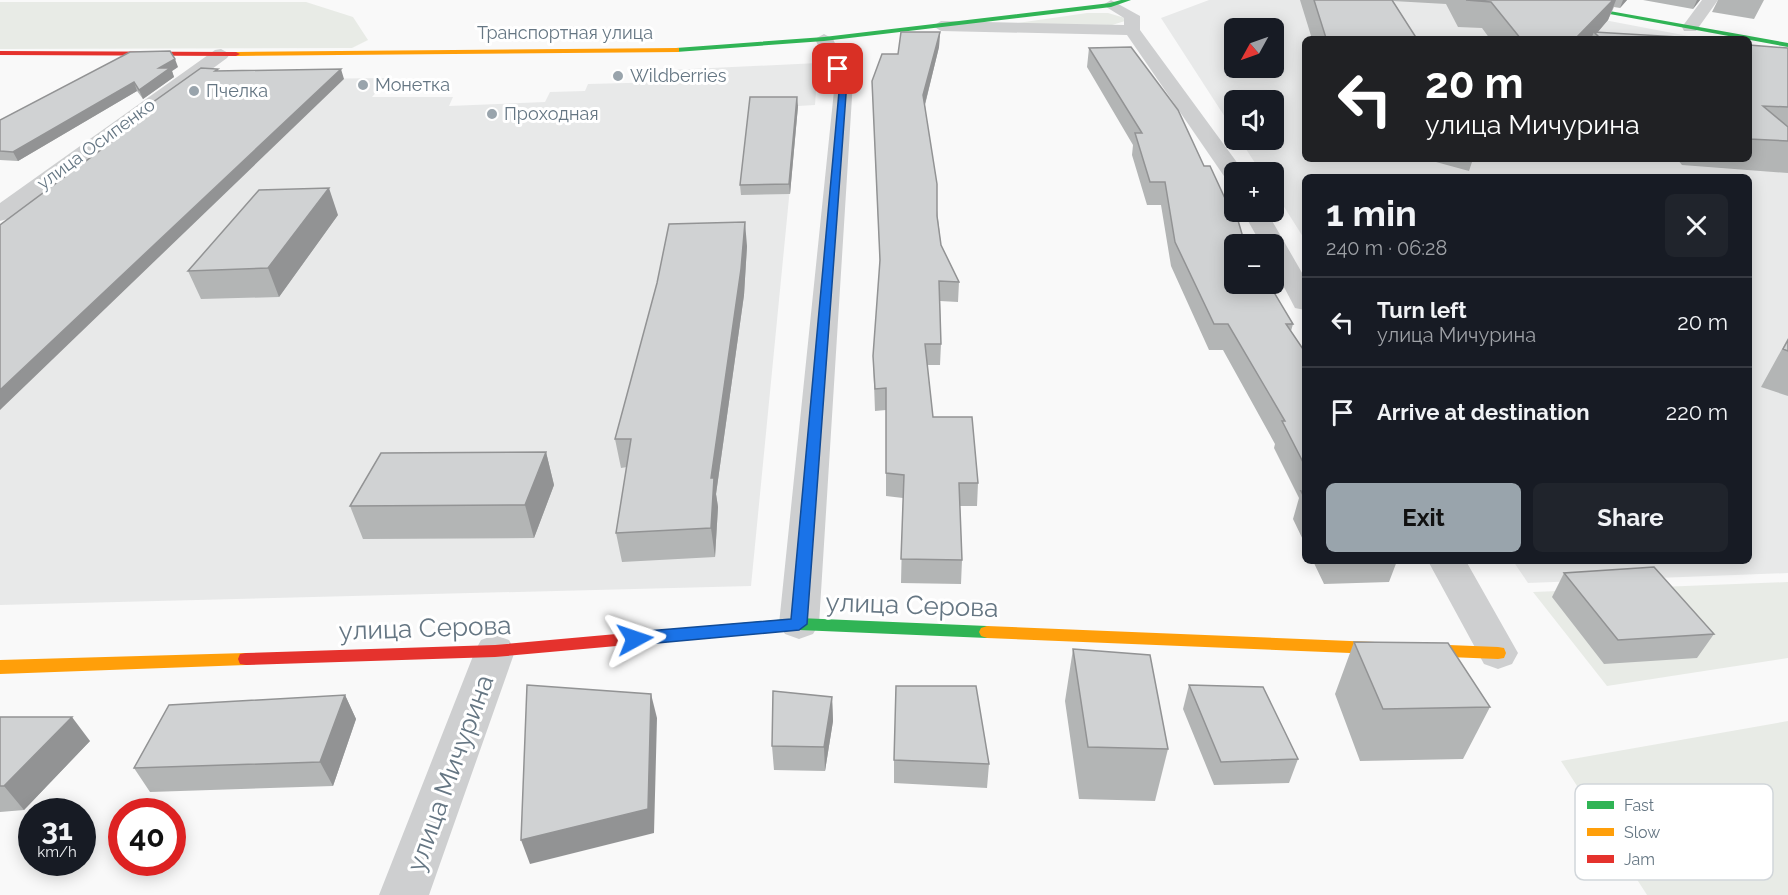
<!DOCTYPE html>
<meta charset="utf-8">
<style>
body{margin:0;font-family:Raleway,sans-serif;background:#20242c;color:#f1f3f6;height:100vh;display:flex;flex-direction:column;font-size:22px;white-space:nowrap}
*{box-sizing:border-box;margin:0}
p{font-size:20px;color:#9ea1a6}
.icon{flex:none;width:33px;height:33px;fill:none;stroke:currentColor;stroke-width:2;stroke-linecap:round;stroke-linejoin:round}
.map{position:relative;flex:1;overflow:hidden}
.details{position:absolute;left:1302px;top:174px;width:450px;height:390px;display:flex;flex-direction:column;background:#171b24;border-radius:9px;box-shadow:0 3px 15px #0003}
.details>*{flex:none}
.banner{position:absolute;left:1302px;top:36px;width:450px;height:126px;border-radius:9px;box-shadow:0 3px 15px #0003;background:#202124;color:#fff;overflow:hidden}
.needle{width:39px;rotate:230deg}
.buttons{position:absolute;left:1224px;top:18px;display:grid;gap:12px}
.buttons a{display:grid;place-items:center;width:60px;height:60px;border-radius:9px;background:#171b24;box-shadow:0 3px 15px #0003;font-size:30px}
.speed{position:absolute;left:18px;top:798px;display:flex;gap:12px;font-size:30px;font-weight:700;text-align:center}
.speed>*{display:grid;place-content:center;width:78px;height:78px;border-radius:50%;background:#171b24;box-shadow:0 3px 15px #0003;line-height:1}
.speed small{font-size:15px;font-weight:400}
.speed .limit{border:9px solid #d22;background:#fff;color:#111}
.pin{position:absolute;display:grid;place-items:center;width:51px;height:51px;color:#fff;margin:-26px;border-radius:12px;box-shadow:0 3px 9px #0006}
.me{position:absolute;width:66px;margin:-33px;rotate:85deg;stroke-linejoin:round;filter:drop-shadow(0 0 4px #0008)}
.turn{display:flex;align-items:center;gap:21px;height:126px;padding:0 24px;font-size:27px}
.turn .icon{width:78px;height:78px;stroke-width:2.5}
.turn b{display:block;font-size:42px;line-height:51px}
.round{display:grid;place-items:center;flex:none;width:63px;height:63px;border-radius:9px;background:#20242c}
.summary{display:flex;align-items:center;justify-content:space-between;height:102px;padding:0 24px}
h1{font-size:36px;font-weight:700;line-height:45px}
.cta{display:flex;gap:12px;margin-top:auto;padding:12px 24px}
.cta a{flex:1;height:69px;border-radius:9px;background:#99a4ac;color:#111;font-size:24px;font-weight:700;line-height:69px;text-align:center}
.cta a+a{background:#20242c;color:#f1f3f6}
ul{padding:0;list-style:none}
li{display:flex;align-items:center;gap:18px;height:90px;padding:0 24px;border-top:2px solid #363941}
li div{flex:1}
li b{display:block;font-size:22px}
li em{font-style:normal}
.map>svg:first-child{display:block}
.built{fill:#e8e9e9;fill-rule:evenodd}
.green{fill:#e8ebe6}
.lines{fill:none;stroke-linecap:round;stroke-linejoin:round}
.street{fill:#cecfd0;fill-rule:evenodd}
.fast{fill:#30b455;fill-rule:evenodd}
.slow{fill:#ff9f0a;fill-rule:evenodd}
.jam{fill:#e5322d;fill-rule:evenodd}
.wall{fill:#b3b5b5}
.shaded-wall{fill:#929394}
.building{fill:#d0d2d3;stroke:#929394;stroke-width:1.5}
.route{fill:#1a73e8;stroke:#114b97;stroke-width:1.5}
.poi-dot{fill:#99a4ac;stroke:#fff;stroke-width:2}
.labels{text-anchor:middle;stroke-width:6;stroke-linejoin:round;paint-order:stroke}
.far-street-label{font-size:18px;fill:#657683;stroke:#fff}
.far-poi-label{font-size:18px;fill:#657683;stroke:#fff;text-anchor:start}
.near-street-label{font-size:26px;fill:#657683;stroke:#fff}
.key{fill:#fff;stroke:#d1d6da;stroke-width:1.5}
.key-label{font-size:16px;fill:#657683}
</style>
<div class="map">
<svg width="1788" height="895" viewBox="0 0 1788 895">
<rect width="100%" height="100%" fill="#f9f9f9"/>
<path class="built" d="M1209 0H1499L1704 39H1305V159H1749L1788 55V573L1528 583 1513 561H1749V177H1305V240L1274 191V172H1261L1240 140H1274V100H1234V131L1161 18ZM1234 28H1274V68H1234Z
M818 63 815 105 798 106 751 586 0 605V240L219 80 389 78 372 97H453L449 106 545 102 550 92 585 91 588 84 666 82 669 70Z"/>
<path class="green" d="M0 2H306L353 17 368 40 352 48 0 49Z
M1087 13H1108L1125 18V21L1112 25 1011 24Z
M1788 582V658L1607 686 1533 592Z
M1788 721V895H1647L1561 761Z"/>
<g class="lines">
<path class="street" d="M1111 0 1140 16V30L1244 172H1234V181L1226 179 1127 35 941 31 933 26 941 21 1124 25V18L1103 5Z
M1702 0H1718L1696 31H1684L1682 27Z
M824 34 833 39 853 81 819 624 813 634 799 639 785 634 779 624 835 81 815 39Z
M221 49 230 54 227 58 8 219 0 221V203L215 50Z
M1243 212H1267L1305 278V310L1295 308 1274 268V244H1261Z
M1428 561H1466L1518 653 1512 664 1498 669 1484 664Z
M495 635 509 640 515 651 429 895H379L475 651 481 640Z"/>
<path class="fast" d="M1121 0H1131L1111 7 824 41 676 52 672 50 676 48 824 37 1110 3Z
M1534 0H1548L1788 43V47Z
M799 618 987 626 993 628 995 632 993 636 987 638 799 630 650 643 644 641 642 637 644 633 650 631Z"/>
<path class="slow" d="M676 48H679V52L236 56 232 54 236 52Z
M987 626 1498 647 1504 648 1506 653 1504 658 1498 659 987 638 981 636 979 632 981 628Z
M246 653 252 654 254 659 252 664 246 665 0 674V660Z"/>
<path class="jam" d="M0 51 236 52 240 54 236 56 0 55Z
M650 631 656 633 658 637 656 641 650 643 495 657 246 665 240 664 238 659 240 654 246 653 495 645Z"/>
</g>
<path class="wall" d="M1300 0H1627L1620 8 1614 7 1608 20 1597 33 1712 39H1592L1593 37 1591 39H1490L1482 28 1458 27 1446 4 1393 1 1417 39H1312Z
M1643 0H1700L1693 9Z
M1718 0H1764L1754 19 1712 12Z
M940 32 939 47 925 105 941 245 959 282 958 302 940 301 941 344 940 365H927L933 417 978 483 977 506H960L962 560 961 584 901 583 903 498 886 496V410L875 411 873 356 880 266 872 81 898 54Z
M1749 45 1788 48V173L1682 165 1677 159H1749Z
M1131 47 1234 284 1293 324 1291 331 1305 352V544L1293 519 1299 498 1274 448 1275 444 1223 350H1209L1171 266 1161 205H1147L1132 155 1133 145 1087 67 1089 48Z
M178 67 172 71 174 77 143 99 137 91 18 161 0 160V120Z
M798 106 790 194 741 195 740 185Z
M1425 159H1473L1469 171Z
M338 215 279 297 201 299 188 271Z
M747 246 744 295 716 494 718 507 715 557 622 562 616 533 627 467 621 468 615 439Z
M1788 338V396L1761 387Z
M546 452 554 485 534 538 363 539 350 506Z
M1313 561H1397L1389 582 1324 584Z
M1564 573 1714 634 1697 658 1604 664 1552 597Z
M1354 642 1490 707 1463 759 1360 761 1335 694Z
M1073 649 1168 749 1155 801 1079 799 1065 701Z
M1189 685 1298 759 1289 783 1214 785 1183 709Z
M345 695 356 719 333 786 150 792 134 768Z
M832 697 833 721 825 771 774 770 772 746Z
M0 717 90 741 24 810 0 812Z
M894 760 989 764 987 788 894 783Z"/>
<path class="shaded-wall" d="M1613 0H1616L1608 20 1596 34 1594 32 1591 39H1575Z
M1623 0H1627L1620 8Z
M1697 0H1700L1693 9Z
M940 32 939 47 923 112V95Z
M175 59 178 67 172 71 174 77 143 99 139 90 159 68Z
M341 69 344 79 0 410V390Z
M134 82 137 91 18 161 13 152Z
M797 97 798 106 790 194 789 184Z
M329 188 338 215 279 297 268 268Z
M745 222 747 246 744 295 716 494 718 507 715 557 711 528V478Z
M546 452 554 485 534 538 525 505Z
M651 694 657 718 654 833 530 864 521 840Z
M345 695 356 719 333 786 320 762Z
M832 697 833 721 825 771 824 747Z
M72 717 90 741 24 810 4 786Z"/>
<path class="building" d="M1314 0H1392L1417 39 1326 38Z
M1466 0H1613L1575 39H1521L1491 2Z
M901 32H940L923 95 937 184V216L941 245 959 282 939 281 941 344H925L933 417H972L978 483H959L962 560 901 559 904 475 886 473V388L875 389 873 356 880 260 872 81 882 54H898Z
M1594 32 1712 39H1601Z
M1749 45 1788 48V107L1763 106 1788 127V141L1749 139Z
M1131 47 1178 110 1204 166H1210L1229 207H1234L1245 244H1234V284H1269L1293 324H1286L1305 352V466L1282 421H1285L1228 324H1214L1175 242 1165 182H1150L1135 133H1142L1089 48Z
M170 51 175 59 159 68H170L139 90 134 82 13 152 0 151V120L130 52Z
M201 68 218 69 215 71 341 69 0 390V225L153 111 149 105Z
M750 97H797L789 184 740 185Z
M329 188 268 268 188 271 259 190Z
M745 222 741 269 711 478H714L711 528 616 533 631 439H615L657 283 669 224Z
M1788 340V351L1783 349Z
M546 452 525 505 350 506 381 453Z
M1301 491 1305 492V499Z
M1654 567 1714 634 1618 640 1564 573Z
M1354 642 1448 643 1490 707 1383 709Z
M1073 649 1150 655 1168 749 1088 747Z
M527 685 651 694 648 809 521 840Z
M1189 685 1263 687 1298 759 1221 762Z
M896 686H976L989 764 894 760Z
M773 691 832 697 824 747 772 746Z
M345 695 320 762 134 768 169 705Z
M0 717H72L4 786H0Z"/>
<path class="route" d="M835 67H841L847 81 807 624 799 630 635 645 629 643 627 639 629 634 635 632 791 619 840 81Z"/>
<g class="poi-dot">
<circle cx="618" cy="76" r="6"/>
<circle cx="363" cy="85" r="6"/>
<circle cx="194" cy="91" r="6"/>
<circle cx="492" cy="114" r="6"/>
</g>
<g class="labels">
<g class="far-street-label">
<text x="565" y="39">Транспортная улица</text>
<text transform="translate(96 144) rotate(-36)" y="6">улица Осипенко</text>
</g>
<g class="far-poi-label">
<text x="630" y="82">Wildberries</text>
<text x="375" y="91">Монетка</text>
<text x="206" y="97">Пчелка</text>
<text x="504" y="120">Проходная</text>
</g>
<g class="near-street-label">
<text transform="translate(912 605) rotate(2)" y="9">улица Серова</text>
<text transform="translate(425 628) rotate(-2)" y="9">улица Серова</text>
<text transform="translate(450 773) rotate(-70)" y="9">улица Мичурина</text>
</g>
</g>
<rect x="1575" y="784" width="198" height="96" rx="9" class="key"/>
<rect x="1587" y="801" width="27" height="8" fill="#30b455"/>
<rect x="1587" y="828" width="27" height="8" fill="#ff9f0a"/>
<rect x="1587" y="855" width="27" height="8" fill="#e5322d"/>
<g class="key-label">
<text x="1624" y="811">Fast</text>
<text x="1624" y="838">Slow</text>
<text x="1624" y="865">Jam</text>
</g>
</svg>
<div class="buttons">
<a><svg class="needle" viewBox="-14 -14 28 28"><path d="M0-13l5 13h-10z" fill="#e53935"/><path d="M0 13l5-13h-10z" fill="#9ea1a6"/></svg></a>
<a><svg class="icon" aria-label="sound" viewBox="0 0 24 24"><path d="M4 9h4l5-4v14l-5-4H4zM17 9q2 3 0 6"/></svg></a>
<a>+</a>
<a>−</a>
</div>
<div class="speed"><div>31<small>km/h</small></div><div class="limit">40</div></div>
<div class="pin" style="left:838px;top:69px;background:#d93025"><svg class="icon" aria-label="arrive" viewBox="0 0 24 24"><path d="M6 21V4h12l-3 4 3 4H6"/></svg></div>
<svg class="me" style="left:635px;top:639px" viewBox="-20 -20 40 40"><path d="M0-17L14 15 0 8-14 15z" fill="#1a73e8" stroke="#fff" stroke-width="4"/></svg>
<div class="banner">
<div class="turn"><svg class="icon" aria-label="left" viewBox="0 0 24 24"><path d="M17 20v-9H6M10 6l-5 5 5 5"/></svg><div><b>20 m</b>улица Мичурина</div></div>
</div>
<section class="details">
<div class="summary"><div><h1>1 min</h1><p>240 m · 06:28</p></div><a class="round"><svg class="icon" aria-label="close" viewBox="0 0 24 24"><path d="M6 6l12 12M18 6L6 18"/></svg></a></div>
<ul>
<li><svg class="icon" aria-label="left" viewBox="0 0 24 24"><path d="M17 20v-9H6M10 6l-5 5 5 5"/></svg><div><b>Turn left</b><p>улица Мичурина</p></div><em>20 m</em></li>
<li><svg class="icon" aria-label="arrive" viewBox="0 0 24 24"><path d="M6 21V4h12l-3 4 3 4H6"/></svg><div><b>Arrive at destination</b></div><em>220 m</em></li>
</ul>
<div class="cta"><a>Exit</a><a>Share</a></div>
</section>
</div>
